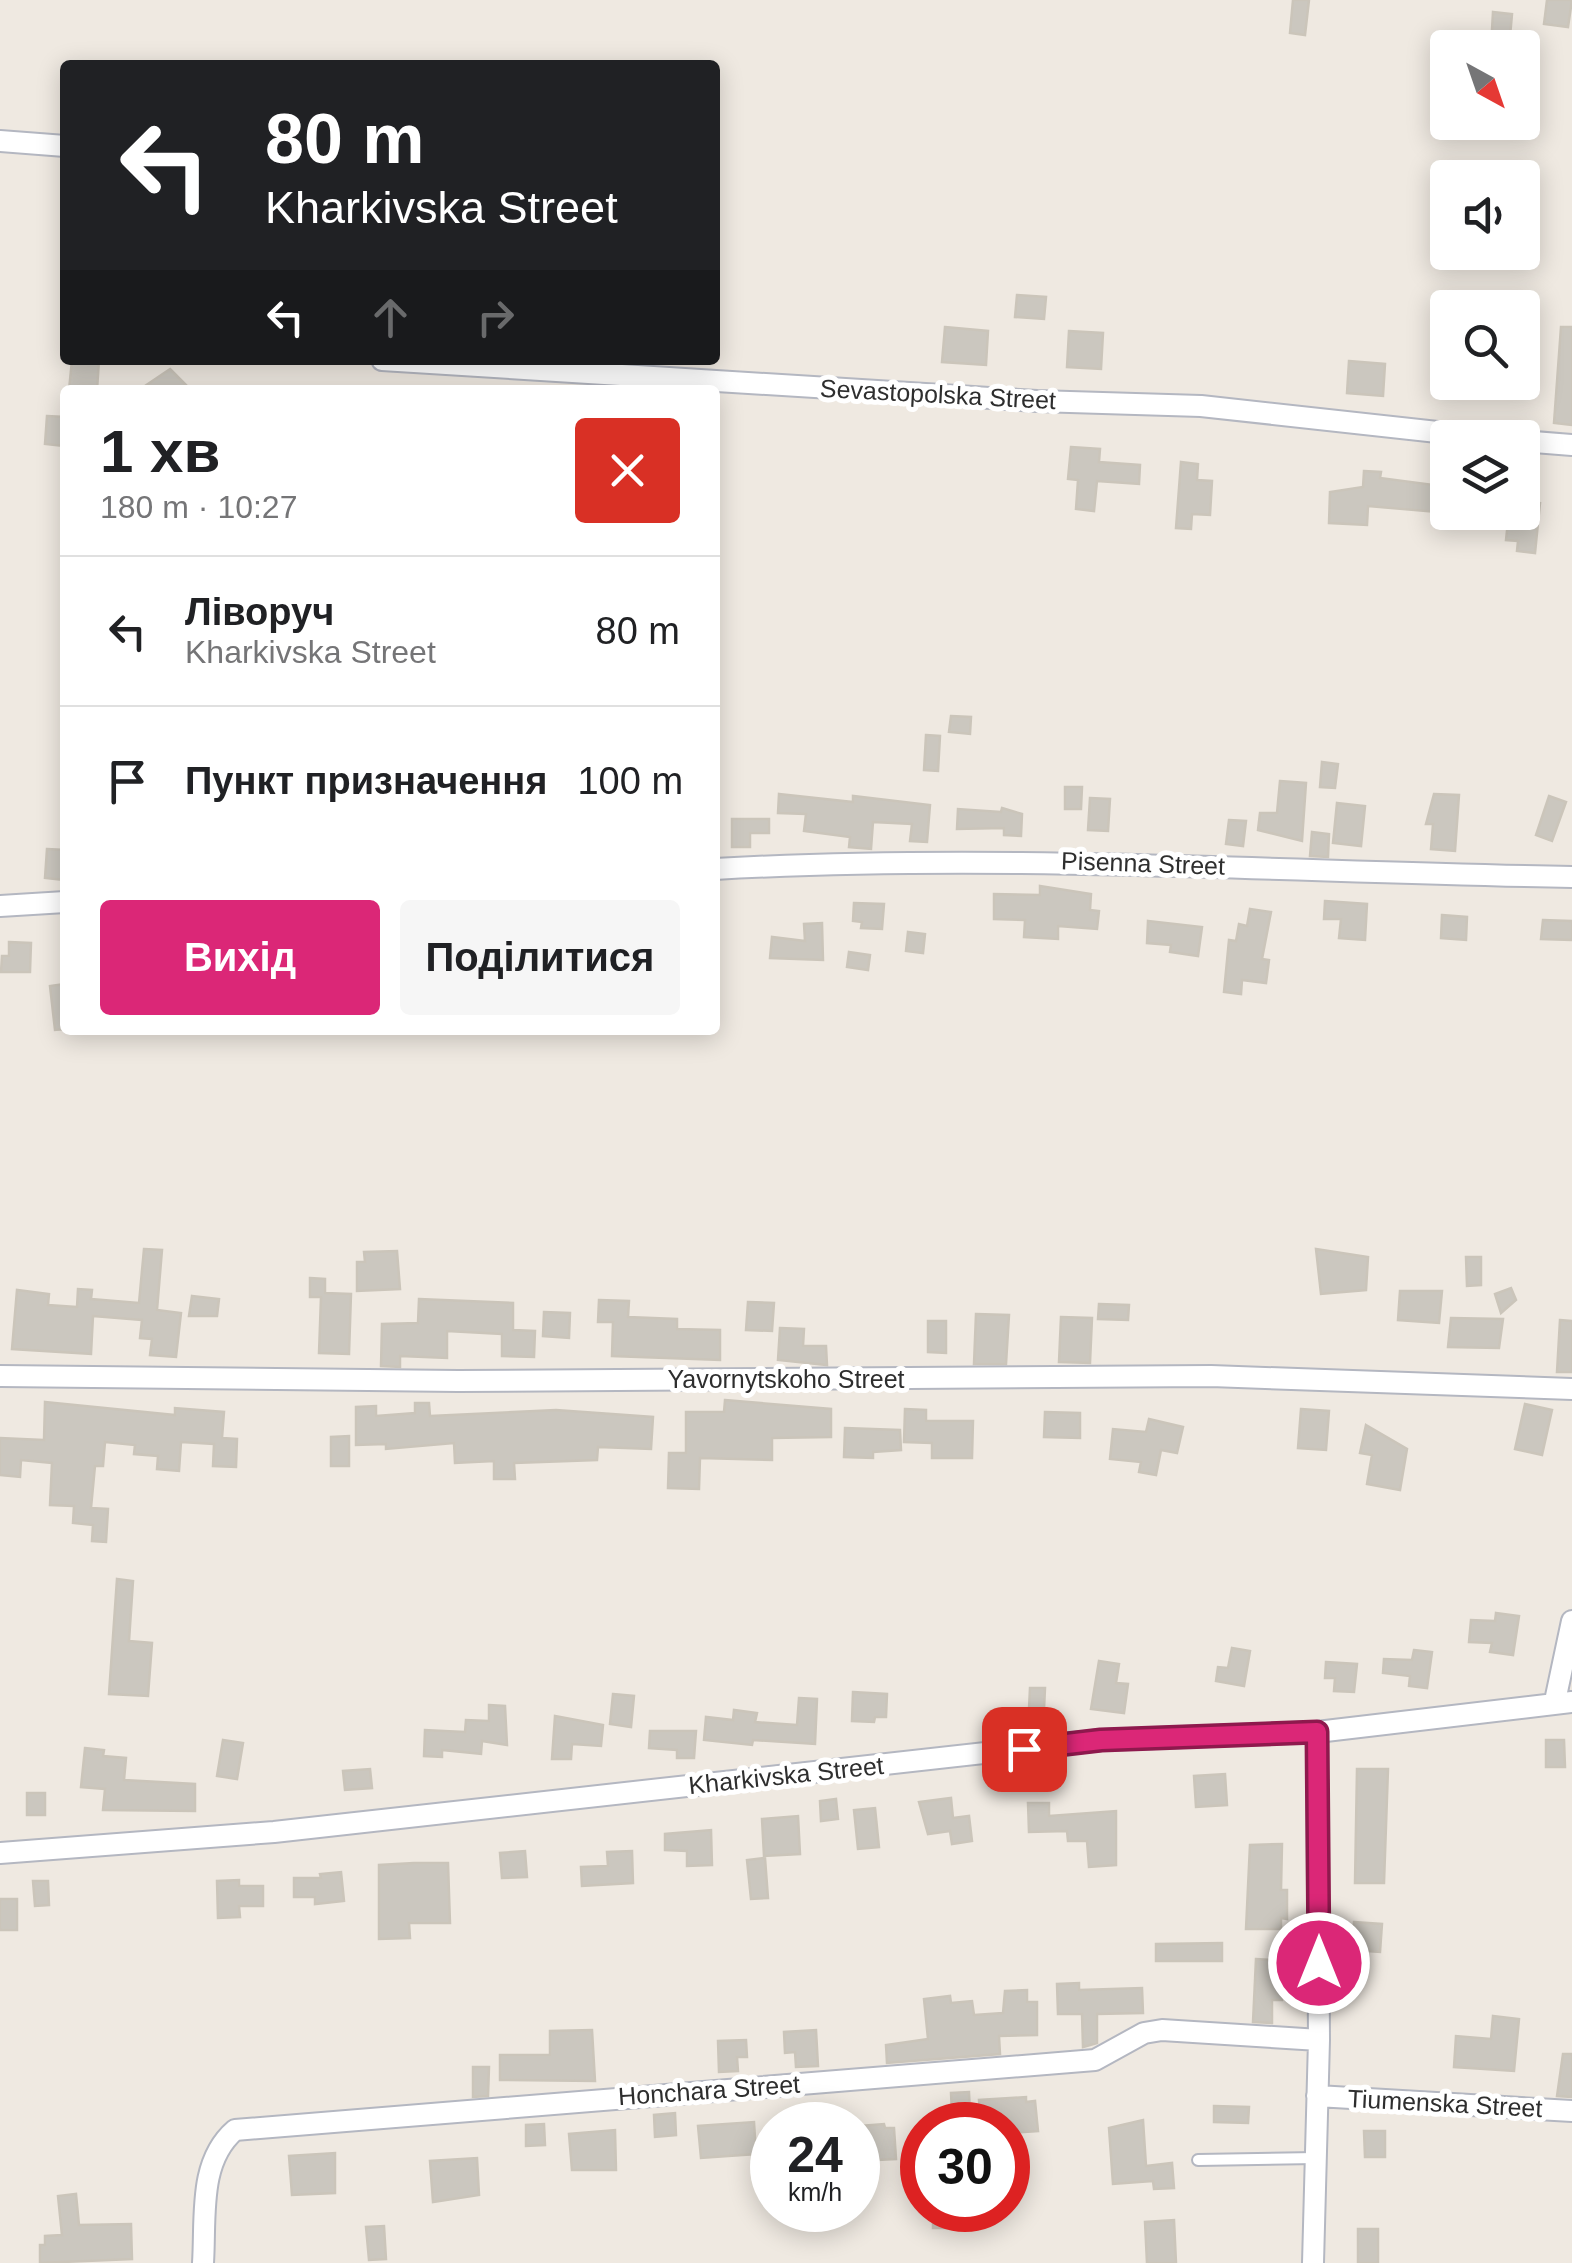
<!DOCTYPE html>
<html lang="uk">
<meta charset="utf-8">
<style>
body{margin:0;font-family:Helvetica,sans-serif;background:#f6f6f6;color:#202124;height:100vh;display:flex;flex-direction:column;font-size:38px;white-space:nowrap}
*{box-sizing:border-box;margin:0}
p{font-size:32px;color:#757577}
.icon{flex:none;width:55px;height:55px;fill:none;stroke:currentColor;stroke-width:2;stroke-linecap:round;stroke-linejoin:round}
.map{position:relative;flex:1;overflow:hidden}
.panel{position:absolute;left:60px;top:385px;width:660px;height:650px;display:flex;flex-direction:column;background:#fff;border-radius:10px;box-shadow:0 5px 25px #0003}
.panel>*{flex:none}
.hud{position:absolute;left:60px;top:60px;width:660px;height:305px;border-radius:10px;box-shadow:0 5px 25px #0003;background:#202124;color:#fff;overflow:hidden}
.needle{width:65px;rotate:140deg}
.controls{position:absolute;left:1430px;top:30px;display:grid;gap:20px}
.controls a{display:grid;place-items:center;width:110px;height:110px;border-radius:10px;background:#fff;box-shadow:0 5px 25px #0003;font-size:50px}
.speed{position:absolute;left:750px;top:2102px;display:flex;gap:20px;font-size:50px;font-weight:700;text-align:center}
.speed>*{display:grid;place-content:center;width:130px;height:130px;border-radius:50%;background:#fff;box-shadow:0 5px 25px #0003;line-height:1}
.speed small{font-size:25px;font-weight:400}
.speed .limit{border:15px solid #d22;background:#fff;color:#111}
.pin{position:absolute;display:grid;place-items:center;width:85px;height:85px;color:#fff;margin:-42px;border-radius:20px;box-shadow:0 5px 15px #0006}
.me{position:absolute;width:110px;margin:-55px;rotate:0deg;stroke-linejoin:round;filter:drop-shadow(0 0 8px #0008)}
.turn{display:flex;align-items:center;gap:35px;height:210px;padding:0 40px;font-size:45px}
.turn .icon{width:130px;height:130px;stroke-width:2.5}
.turn b{display:block;font-size:70px;line-height:85px}
.lanes{display:flex;align-items:center;height:95px;padding:0 40px;background:#0003;justify-content:center;gap:50px;direction:ltr}
.lanes .off{opacity:.35}
.round{display:grid;place-items:center;flex:none;width:105px;height:105px;border-radius:10px;background:#f6f6f6}
.headline{display:flex;align-items:center;justify-content:space-between;height:170px;padding:0 40px}
h1{font-size:60px;font-weight:600;line-height:75px}
.cta{display:flex;gap:20px;margin-top:auto;padding:20px 40px}
.cta a{flex:1;height:115px;border-radius:10px;background:#db2777;color:#fff;font-size:40px;font-weight:600;line-height:115px;text-align:center}
.cta a+a{background:#f6f6f6;color:#202124}
ul{padding:0;list-style:none}
li{display:flex;align-items:center;gap:30px;height:150px;padding:0 40px;border-top:2px solid #e0e0e0}
li div{flex:1}
li b{display:block;font-size:38px}
li em{font-style:normal}
.map>svg:first-child{display:block}
.building{fill:#cbc7bf;stroke:#cbc5ba;stroke-width:2.5}
.lines{fill:none;stroke-linecap:round;stroke-linejoin:round}
.service-casing{stroke:#b4b7c1;stroke-width:14}
.minor-casing{stroke:#b4b7c1;stroke-width:24}
.service{stroke:#fff;stroke-width:10}
.minor{stroke:#fff;stroke-width:20}
.route-casing{stroke:#8e194d;stroke-width:25}
.route{stroke:#db2777;stroke-width:18}
.labels{text-anchor:middle;stroke-width:10;stroke-linejoin:round;paint-order:stroke}
.street-label{font-size:25px;fill:#2e2e2e;stroke:#fff}
</style>
<div class="map">
<svg width="1572" height="2263" viewBox="0 0 1572 2263">
<rect width="100%" height="100%" fill="#efe9e1"/>
<path class="building" d="M1293 0H1309L1305 35 1290 33Z
M1547 0H1572L1568 27 1544 24Z
M1493 12 1512 14 1509 48H1491Z
M1017 295 1046 297 1044 319 1015 317Z
M945 327 988 331 986 365 942 362Z
M1561 327H1572V425L1554 423Z
M1069 331 1103 333 1101 369 1067 367Z
M72 360H99L97 390H69Z
M1349 361 1385 364 1383 396 1347 393Z
M170 369 191 390H139Z
M47 416 65 417V446L45 444Z
M1071 447 1100 449 1099 462 1140 465 1139 484 1097 481 1094 511 1076 509 1078 480 1068 479Z
M1181 462 1198 464 1197 480 1212 481 1210 515 1192 514 1191 529 1176 528Z
M1364 471 1381 472 1380 478 1434 485V491L1448 492V513L1368 506 1367 525 1329 523 1330 492 1363 487Z
M1522 501 1540 503 1535 553 1517 551 1518 541 1506 540 1509 512H1522Z
M951 716 971 717 970 734 949 732Z
M926 735 940 736 938 771 924 770Z
M1322 762 1338 764 1335 788 1320 787Z
M1280 781 1306 783 1302 841 1258 830 1260 813H1277Z
M1065 787H1082L1081 809H1065Z
M779 794 853 802V796L930 805 927 842 910 841 912 824 873 822 871 849 849 847 850 837 804 831 806 814 778 813Z
M1434 794 1459 795 1455 851 1431 849 1433 824H1426Z
M1549 796 1566 802 1552 841 1536 835Z
M1090 798 1110 799 1108 831 1088 830Z
M1337 803 1365 806 1361 846 1333 843Z
M1002 808 1022 814 1021 836 1004 835V828L957 829 958 809 1001 812Z
M732 819H769V833H750V847H732Z
M1229 820 1246 821 1243 846 1226 844Z
M1312 832 1329 834 1328 857 1310 856Z
M47 849 65 850V880L45 878Z
M1040 886 1091 894 1090 910 1099 911 1097 929 1058 926V939L1024 937 1025 920 994 919V894L1040 895Z
M1325 901 1367 904 1365 940 1339 938 1341 919H1324Z
M854 903 884 904 882 929 861 928 862 922 853 921Z
M1250 909 1271 912 1262 959 1269 960 1266 983 1242 980 1241 994 1224 992 1229 940 1236 941 1239 924 1247 926Z
M1442 915 1467 917 1466 940 1441 938Z
M1543 920 1572 921V940L1541 939Z
M1148 921 1202 927 1198 956 1170 952 1171 945 1147 943Z
M822 923 823 960 770 958 772 937 805 941 804 924Z
M908 932 925 934 923 953 906 951Z
M9 942 31 943 30 972H1L2 956H9Z
M849 952 870 955 868 970 847 967Z
M65 984V1029L55 1030 50 986Z
M144 1249 162 1250 157 1310 181 1313 176 1357 150 1355 152 1339 140 1338 142 1320 93 1316 91 1354 12 1349 17 1290 49 1294 48 1305 77 1307 78 1289 92 1290 91 1299 139 1303Z
M1316 1249 1368 1257 1366 1290 1321 1294Z
M397 1251 400 1289 357 1291V1262H365L364 1252Z
M1466 1257H1481V1285L1467 1286Z
M310 1278 325 1279V1293L351 1294 349 1354 319 1353 321 1297H310Z
M1511 1288 1516 1300 1501 1313 1495 1294Z
M1400 1291H1442L1439 1323 1398 1320Z
M192 1296 219 1299 217 1316H189Z
M419 1299 513 1303V1330L535 1331 534 1357 502 1356V1334L447 1331V1358L400 1356V1367L381 1366 382 1324 418 1323Z
M599 1300 629 1301 628 1317 677 1319V1329L720 1330V1360L612 1356 613 1322H598Z
M748 1302 774 1303 772 1331 746 1330Z
M1099 1304 1129 1305 1128 1320 1098 1319Z
M544 1312 570 1313 569 1338 543 1336Z
M976 1314 1009 1315 1006 1364H974Z
M1061 1317 1092 1318 1090 1363 1059 1362Z
M1451 1318 1503 1319 1499 1348 1448 1347Z
M1560 1320 1572 1321V1372H1557Z
M928 1321H946V1353L928 1352Z
M780 1328 804 1329 803 1346H826L827 1365 778 1360Z
M725 1400 831 1409V1437L772 1438V1460L700 1458 699 1489 668 1488 669 1453H686V1412H724Z
M45 1402 175 1415V1408L224 1412 222 1438 237 1439 236 1467 213 1466 214 1444 181 1442 179 1471 157 1469 158 1456 134 1454 135 1445 105 1442 103 1466H95L91 1508 108 1509 106 1542 92 1541 93 1525 73 1523 74 1506 50 1505 52 1463 21 1460 20 1477 0 1475V1438L44 1440Z
M415 1403H429L430 1416 556 1410 653 1417 651 1449 598 1447 597 1460 514 1463 515 1479H494V1461L455 1463 454 1443 386 1449V1444L356 1445V1407L376 1406V1416L415 1413Z
M1525 1404 1552 1410 1542 1455 1515 1449Z
M905 1409 926 1410V1421H973L972 1458H932V1443L904 1442Z
M1301 1409 1329 1411 1326 1450 1298 1448Z
M1045 1412 1080 1413V1438L1044 1437Z
M1149 1419 1183 1427 1177 1453 1161 1450 1156 1475 1139 1472 1141 1462 1110 1459 1113 1429 1146 1432Z
M1366 1425 1407 1449 1400 1490 1367 1484 1372 1455 1360 1453Z
M845 1428 900 1430 901 1450 873 1452V1458L844 1457Z
M349 1436V1466H331V1437Z
M117 1579 133 1581 129 1641 152 1643 148 1696 109 1694Z
M1496 1613 1519 1616 1513 1655 1490 1652 1492 1643 1469 1642 1471 1620 1495 1621Z
M1232 1648 1250 1651 1244 1686 1216 1681 1218 1667 1228 1668Z
M1414 1650 1432 1652 1427 1688 1409 1686 1410 1676 1383 1673 1384 1659 1412 1660Z
M1099 1661 1119 1664 1116 1683 1128 1684 1124 1713 1091 1709Z
M1326 1662 1357 1664 1354 1692 1334 1691 1335 1678H1325Z
M1030 1688H1045L1044 1710 1029 1709Z
M853 1692 887 1694 886 1717H875L874 1722 852 1721Z
M613 1694 634 1696 631 1727 610 1724Z
M799 1698 817 1699 815 1744 753 1740 752 1745 704 1740 706 1717 733 1720 734 1710 757 1713 755 1722 797 1725Z
M489 1705 505 1706 507 1745 482 1741 481 1754 442 1750V1757L424 1756 425 1730 465 1732 466 1720 489 1721Z
M555 1716 603 1725 601 1746 572 1744 571 1759H552Z
M650 1731H696L694 1758H677V1750L649 1748Z
M223 1740 243 1743 237 1779 217 1776Z
M1546 1740H1564L1565 1767H1546Z
M85 1748 104 1750 103 1756 126 1758 124 1780 195 1784V1811L103 1810 105 1789 81 1787Z
M370 1769 372 1788 345 1790 343 1771Z
M1357 1769H1388L1384 1883H1355Z
M1225 1774 1227 1805 1196 1807 1194 1776Z
M27 1793H45V1815H27Z
M951 1798 953 1818 969 1816 972 1841 952 1844 950 1831 928 1834 919 1802Z
M836 1799 838 1819 821 1821 820 1801Z
M1028 1803H1049V1816L1116 1811V1865L1089 1867 1087 1841H1068L1067 1831 1029 1832Z
M875 1808 879 1847 858 1849 854 1810Z
M798 1816 800 1854 764 1856 762 1819Z
M711 1830 712 1865 687 1866V1851L665 1850V1834Z
M1282 1844 1281 1890H1287V1919L1281 1918V1929H1246L1250 1845Z
M525 1851 527 1877 502 1878 500 1853Z
M632 1851 633 1883 582 1886 581 1867 608 1866 607 1852Z
M765 1858 768 1898 751 1899 747 1860Z
M414 1863H448L450 1923H409L410 1938 379 1939V1865Z
M341 1872 344 1901 315 1904V1897H294V1878H321L320 1874Z
M239 1880V1886H263V1906H239L240 1917 218 1918 217 1881Z
M33 1881H48L49 1905 35 1906Z
M0 1899H17V1930H0Z
M1354 1922 1382 1924 1380 1952 1352 1950Z
M1222 1943V1961H1156V1944Z
M1256 1959 1290 1961 1289 1993H1283L1282 2000H1272V2023L1253 2022Z
M1079 1983V1990L1142 1988 1143 2013 1097 2014V2043L1083 2047 1082 2014H1058L1057 1984Z
M1027 1990V2002H1037V2035L999 2036 1000 2054 887 2063 886 2045 928 2039 924 1999 950 1996 951 2003 972 2001 974 2015 1003 2013 1005 1991Z
M1493 2016 1519 2019 1514 2071 1454 2067 1456 2036 1491 2039Z
M592 2030 595 2081 500 2080V2055H550V2031Z
M816 2030 818 2066 796 2067 795 2052 785 2053 784 2032Z
M746 2040 747 2057H737L738 2071 719 2072 718 2041Z
M1563 2054H1572V2097L1557 2096Z
M473 2067H489L488 2096 473 2097Z
M969 2092 970 2114H952L951 2093Z
M1026 2097V2102L1035 2101 1038 2131 1008 2133V2125H981L979 2100Z
M1214 2106 1249 2107 1248 2123 1214 2122Z
M675 2113 676 2135 655 2137 654 2115Z
M1143 2120 1146 2166 1172 2163 1174 2188 1154 2189 1153 2181 1113 2184 1109 2128Z
M754 2122 756 2154 701 2158 698 2126Z
M544 2124 545 2145 526 2146V2125Z
M884 2124 885 2128H894L896 2159 858 2161 860 2126Z
M615 2130 616 2170H572L569 2134Z
M1364 2131H1385V2157H1365Z
M335 2153V2193L292 2195 289 2156Z
M477 2158 479 2195 433 2202 430 2161Z
M76 2194 79 2225 131 2224 132 2259 40 2263V2245H45V2236L62 2235 58 2196Z
M933 2210H954V2228H933Z
M1174 2220 1176 2263H1147L1145 2222Z
M384 2226 386 2259 369 2260 366 2227Z
M1358 2229H1378V2263H1358Z"/>
<g class="lines">
<defs>
<path id="service" d="M1198 2160 1316 2158"/>
<path id="minor" d="M0 141 65 146
M382 360 1037 401 1201 406 1492 438
M1522 441 1572 445
M715 869C1001 853 1286 872 1572 877
M0 906 65 902
M0 1376 458 1381 1211 1376 1572 1389
M1555 1701 1572 1621
M0 1853 274 1832 1101 1740 1317 1732 1572 1702
M1317 2096 1572 2111
M203 2263C206 2217 198 2162 235 2130L1095 2060 1144 2033 1162 2030 1319 2040
M1313 2263 1319 2040 1317 1732"/>
</defs>
<use href="#service" class="service-casing"/>
<use href="#minor" class="minor-casing"/>
<use href="#service" class="service"/>
<use href="#minor" class="minor"/>
</g>
<g class="lines">
<defs>
<path id="route" d="M1024 1749 1101 1740 1317 1732 1319 1963"/>
</defs>
<use href="#route" class="route-casing"/>
<use href="#route" class="route"/>
</g>
<g class="labels">
<g class="street-label">
<text transform="translate(938 394) rotate(3)" y="9">Sevastopolska Street</text>
<text transform="translate(1143 863) rotate(2)" y="9">Pisenna Street</text>
<text x="786" y="1388">Yavornytskoho Street</text>
<text transform="translate(786 1775) rotate(-6)" y="9">Kharkivska Street</text>
<text transform="translate(709 2090) rotate(-4)" y="9">Honchara Street</text>
<text transform="translate(1445 2103) rotate(3)" y="9">Tiumenska Street</text>
</g>
</g>
</svg>
<div class="controls">
<a><svg class="needle" viewBox="-14 -14 28 28"><path d="M0-13l5 13h-10z" fill="#e53935"/><path d="M0 13l5-13h-10z" fill="#757577"/></svg></a>
<a><svg class="icon" aria-label="sound" viewBox="0 0 24 24"><path d="M4 9h4l5-4v14l-5-4H4zM17 9q2 3 0 6"/></svg></a>
<a><svg class="icon" aria-label="search" viewBox="0 0 24 24"><circle cx="10" cy="10" r="6"/><path d="M15 15l6 6"/></svg></a>
<a><svg class="icon" aria-label="layers" viewBox="0 0 24 24"><path d="M12 4l9 5-9 5-9-5zM3 14l9 5 9-5"/></svg></a>
</div>
<div class="speed"><div>24<small>km/h</small></div><div class="limit">30</div></div>
<div class="pin" style="left:1024px;top:1749px;background:#d93025"><svg class="icon" aria-label="arrive" viewBox="0 0 24 24"><path d="M6 21V4h12l-3 4 3 4H6"/></svg></div>
<svg class="me" style="left:1319px;top:1963px" viewBox="-20 -20 40 40"><circle r="17" fill="#db2777" stroke="#fff" stroke-width="3"/><path d="M0-11L8 9 0 5-8 9z" fill="#fff"/></svg>
<div class="hud">
<div class="turn"><svg class="icon" aria-label="left" viewBox="0 0 24 24"><path d="M17 20v-9H6M10 6l-5 5 5 5"/></svg><div><b>80 m</b>Kharkivska Street</div></div>
<div class="lanes"><svg class="icon" aria-label="left" viewBox="0 0 24 24"><path d="M17 20v-9H6M10 6l-5 5 5 5"/></svg><svg class="icon off" aria-label="ahead" viewBox="0 0 24 24"><path d="M12 20V5M6 11l6-6 6 6"/></svg><svg class="icon off" aria-label="right" viewBox="0 0 24 24"><path d="M7 20v-9h11M14 6l5 5-5 5"/></svg></div>
</div>
<section class="panel">
<div class="headline"><div><h1>1 хв</h1><p>180 m · 10:27</p></div><a class="round" style="background:#d93025;color:#fff"><svg class="icon" aria-label="close" viewBox="0 0 24 24"><path d="M6 6l12 12M18 6L6 18"/></svg></a></div>
<ul>
<li><svg class="icon" aria-label="left" viewBox="0 0 24 24"><path d="M17 20v-9H6M10 6l-5 5 5 5"/></svg><div><b>Ліворуч</b><p>Kharkivska Street</p></div><em>80 m</em></li>
<li><svg class="icon" aria-label="arrive" viewBox="0 0 24 24"><path d="M6 21V4h12l-3 4 3 4H6"/></svg><div><b>Пункт призначення</b></div><em>100 m</em></li>
</ul>
<div class="cta"><a>Вихід</a><a>Поділитися</a></div>
</section>
</div>
